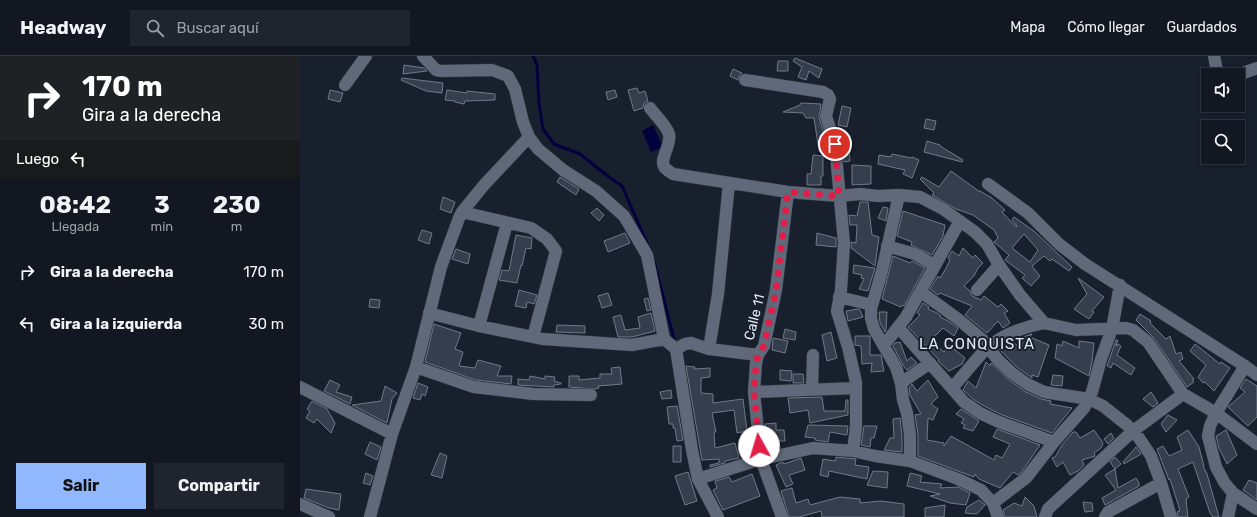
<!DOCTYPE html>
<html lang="es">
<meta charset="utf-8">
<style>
body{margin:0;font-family:Rubik,sans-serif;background:#1f242f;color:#f1f3f6;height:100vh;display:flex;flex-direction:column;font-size:15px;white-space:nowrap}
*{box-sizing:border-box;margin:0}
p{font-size:13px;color:#9c9fa5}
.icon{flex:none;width:22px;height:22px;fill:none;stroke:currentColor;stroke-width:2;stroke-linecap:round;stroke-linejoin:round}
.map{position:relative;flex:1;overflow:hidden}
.side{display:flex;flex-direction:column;background:#121722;width:300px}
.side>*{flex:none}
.hud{background:#202124;color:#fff;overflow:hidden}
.buttons{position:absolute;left:901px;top:12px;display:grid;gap:8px}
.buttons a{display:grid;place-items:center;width:44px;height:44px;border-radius:0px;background:#121722;box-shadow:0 2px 6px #0003,0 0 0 1px #313640;font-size:20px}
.pin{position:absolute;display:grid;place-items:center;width:34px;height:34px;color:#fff;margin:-17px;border:2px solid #fff;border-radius:50%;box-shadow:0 1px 4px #0007}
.me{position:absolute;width:44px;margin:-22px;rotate:354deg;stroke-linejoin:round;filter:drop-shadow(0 0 3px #0008)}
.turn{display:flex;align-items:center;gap:14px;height:84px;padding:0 16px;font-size:18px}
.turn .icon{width:52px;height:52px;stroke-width:2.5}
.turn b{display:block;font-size:28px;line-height:34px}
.then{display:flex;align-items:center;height:38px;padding:0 16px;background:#0003;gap:8px;font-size:15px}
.eta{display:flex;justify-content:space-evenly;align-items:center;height:68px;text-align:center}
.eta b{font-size:24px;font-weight:700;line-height:28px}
.primary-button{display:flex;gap:8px;margin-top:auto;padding:8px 16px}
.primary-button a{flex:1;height:46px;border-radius:0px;background:#91b8fd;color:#111;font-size:16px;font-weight:700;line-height:46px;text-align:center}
.primary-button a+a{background:#1f242f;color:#f1f3f6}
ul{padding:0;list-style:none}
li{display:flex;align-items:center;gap:12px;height:52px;padding:0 16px}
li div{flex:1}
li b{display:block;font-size:15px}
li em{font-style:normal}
header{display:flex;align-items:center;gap:24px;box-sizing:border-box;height:56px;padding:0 20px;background:#121722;border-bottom:1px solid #313640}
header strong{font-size:19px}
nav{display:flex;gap:22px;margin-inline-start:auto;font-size:14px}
.search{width:280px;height:36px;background:#1f242f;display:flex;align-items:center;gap:10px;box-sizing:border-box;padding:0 14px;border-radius:0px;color:#9c9fa5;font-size:15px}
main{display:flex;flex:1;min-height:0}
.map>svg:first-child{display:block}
.water{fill:#00023e}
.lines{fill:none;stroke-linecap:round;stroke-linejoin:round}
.stream{stroke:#00023e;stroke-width:3}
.building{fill:#353e4c;stroke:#70798a;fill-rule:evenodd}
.minor-casing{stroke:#363b46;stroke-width:13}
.minor{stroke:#5f6979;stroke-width:12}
.route{stroke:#e11d48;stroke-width:7;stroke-dasharray:0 12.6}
.labels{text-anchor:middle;stroke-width:4;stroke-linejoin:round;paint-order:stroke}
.street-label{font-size:14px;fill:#e5ebf4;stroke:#181f2d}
.neighbourhood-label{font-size:15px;letter-spacing:1px;fill:#e5ebf4;stroke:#181f2d}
</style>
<header>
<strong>Headway</strong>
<div class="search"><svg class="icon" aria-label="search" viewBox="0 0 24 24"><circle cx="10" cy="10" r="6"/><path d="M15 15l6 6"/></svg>Buscar aquí</div>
<nav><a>Mapa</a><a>Cómo llegar</a><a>Guardados</a></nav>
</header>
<main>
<section class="side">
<div class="hud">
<div class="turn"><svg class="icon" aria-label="right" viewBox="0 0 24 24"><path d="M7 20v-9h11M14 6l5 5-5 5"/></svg><div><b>170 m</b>Gira a la derecha</div></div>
<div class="then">Luego<svg class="icon" aria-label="left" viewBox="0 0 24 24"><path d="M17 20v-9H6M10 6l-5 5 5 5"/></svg></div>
</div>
<div class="eta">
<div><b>08:42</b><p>Llegada</p></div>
<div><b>3</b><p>min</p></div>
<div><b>230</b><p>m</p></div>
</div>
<ul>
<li><svg class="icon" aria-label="right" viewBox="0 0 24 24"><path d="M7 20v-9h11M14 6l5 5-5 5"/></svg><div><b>Gira a la derecha</b></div><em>170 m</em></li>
<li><svg class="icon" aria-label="left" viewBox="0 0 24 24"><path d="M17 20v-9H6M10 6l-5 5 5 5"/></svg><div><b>Gira a la izquierda</b></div><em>30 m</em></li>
</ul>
<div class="primary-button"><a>Salir</a><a>Compartir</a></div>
</section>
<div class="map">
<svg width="957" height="461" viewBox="0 0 957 461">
<rect width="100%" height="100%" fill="#181f2d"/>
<path class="water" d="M353 69 363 91 351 96 342 75Z"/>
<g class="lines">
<path class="stream" d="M233 0 237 9 239 47 243 73 254 88 280 98 309 121 322 130 347 187
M354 205 374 283"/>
</g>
<path class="building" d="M495 2 522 13 519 22 509 15 506 24 498 21 502 11 493 5Z
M478 5H488V15H477Z
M104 9 124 12 127 15 103 18Z
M433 13 442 17 439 20 438 24 430 20Z
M102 22 143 27 142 37 126 35 101 24Z
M337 32 339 37 345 35 348 45 344 47 343 52 334 55 328 34Z
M30 34 43 37 40 46 28 43Z
M147 34 167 37V35L195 38V44L165 45 164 48 155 46V45L145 44Z
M315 34 317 41 308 44 306 36Z
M501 47 521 48 519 62 524 77 523 95H519L514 62H506L503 57 483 56 500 49Z
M542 50 551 52 547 71 538 69Z
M626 63 636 65 634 74 624 72Z
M627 85 640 89V90L663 104 662 106 624 96Z
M543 95H549L550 105 544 106Z
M592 98 611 102 612 101 619 104 612 122 603 118 605 114 578 108 579 99 591 101Z
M513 99 523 100V120H521V129H507V118H511Z
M552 109 571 110V128L552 129Z
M651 115 680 136V135L692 142 705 154 702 156 716 171 717 170 712 164 714 161 734 175 772 211 769 215 752 203 750 205 744 200 732 210 740 220 731 230 722 222 725 219 705 204 709 199 694 186 698 182 694 174 673 159 656 153 632 139 634 137 620 123 622 121 639 131ZM724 178 738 194 730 206 712 192Z
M260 121 279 133 276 139 257 126Z
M143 141 155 146 151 157 140 153Z
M560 146H568L572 179 579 181 575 210 551 192V186L556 187 557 169H550L549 159 557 160Z
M583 151 588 152 586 165 578 162Z
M297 152 304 159 299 165 291 157Z
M603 155 645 169 643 180 632 199 611 189 612 186 597 180Z
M122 174 132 177 129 188 118 184Z
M325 177 330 187 308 196 304 185Z
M517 177 536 182V191L516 189Z
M216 179 232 182 231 193 226 192 222 210 221 209 217 227 199 224 202 214 209 215Z
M663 192 673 202 675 199 683 207 678 212 674 220 664 230 670 235 672 240 681 244 684 240 698 251 701 248 708 255 704 257 710 267 703 272 698 265 687 277 665 259 672 250 640 237 638 239 630 233 638 220 640 222 645 214 650 204 648 202 652 195 659 200Z
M156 193 170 198 168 208 152 203Z
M593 200 610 207 612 205 625 212 604 250 603 249 601 251 582 243Z
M554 209 575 212 568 235 559 233 564 223 561 222 562 219 553 217Z
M778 222 804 241 792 255 794 256 789 263 774 253 787 238Z
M219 234 237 239 234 248 227 246 226 252 215 250Z
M308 237 312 249 302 252 298 240Z
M348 242 351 254 347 255 344 243Z
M70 243 80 244 79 252 69 251Z
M623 247 629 251 628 253 637 257 641 260 640 261 648 265 658 272 654 280 643 272 631 284 644 296 649 289 665 302 662 308 649 315 638 305 639 304 608 271 620 259 617 257Z
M558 253 560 254 563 261 548 265 546 255Z
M579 256H587L586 274 585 276 580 267Z
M351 257 355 275 332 281H318L313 261 321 259 325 274 340 272 338 261Z
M840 258 851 265 850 267 866 283 870 280 876 298 881 296 883 303 879 305 894 323 892 324 894 326 887 331 854 282 836 264Z
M134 268 161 277 155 293 163 296 159 310 175 312 178 304 201 310 197 320H212L211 328 176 324 125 306Z
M257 269 285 270V277L256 276Z
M485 273 496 276 495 284 483 282Z
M531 276 537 302 527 305 522 279Z
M732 278 730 281 749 289 738 321 732 319V322L717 311 699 293 711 285 717 289 720 282Z
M555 280H570V299H581L584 315 571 316 572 307 562 308 561 290 555 289Z
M473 282 488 285 485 297 472 294Z
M816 284H818L816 290 818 288 821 290 817 299 835 312 831 319 813 307 811 312 807 310Z
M763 285 779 292V285L794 287 792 306 789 320 755 302 757 288 762 290Z
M600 286 607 305 611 301 617 307 607 314 604 311 593 290 595 287Z
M895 288 920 308 921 306 930 312 914 335 905 326 903 327 898 321 906 309 890 295Z
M686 306 690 310 691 307 707 322 724 335 741 343 751 345 750 348 772 352 752 377 702 359 684 350 673 343 663 334 668 325 676 332Z
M386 310 395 311 394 313 410 312V321L401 322V337L413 338V347L443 343 447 375 437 377 434 354 412 357 416 376H414L415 392 435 387 439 402 425 405V407L410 411V409L419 407V403L402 404Z
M320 311 322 328 298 330 299 332 295 333 269 331V320H279V324L300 322V318H312L311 312Z
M480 314 492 315 491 325 480 324Z
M493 318H503L504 327H493Z
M753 319 763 320 762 330 751 329Z
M230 320 245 323V320L255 321 254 325 261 327V328L254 329V331L218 329V323L229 324Z
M946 323 957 330V361L948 370 928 351 945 336 940 332Z
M30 324 40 329 36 336 52 341 50 348 24 335Z
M628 324 638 341 631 348 638 353 633 364 628 362 627 384 644 387V390L651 380 694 404 696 399 702 402 710 388 693 381 697 373 740 389 721 417 718 419 713 416 700 432 679 423 675 418 674 421 618 400V379L615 359 621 358 610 339 609 332 612 328 617 335Z
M118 327 128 331 125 340 122 338 120 344 113 342Z
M85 330 97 337 92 343 87 367 52 349 81 345Z
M371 334 372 342 362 343 360 336Z
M851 336 858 347 853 351 843 343Z
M522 341 524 355H545L546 344H548V359L510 367 508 354 490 357 488 342Z
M12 345 27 353 35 367 31 377 17 363 14 367 6 362 10 355 7 353Z
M377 350 383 384 377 385 375 372H373V368H369L367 351Z
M661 353 679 365 673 375 663 372 665 369 661 367 664 363 656 358Z
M868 359 877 364 866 376 861 368Z
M600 362 602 380V396L584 394 590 382H594L593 363Z
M476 367V374H484L485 385H477L478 390 467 391 465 368Z
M508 369 548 370 547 379 530 376 528 386 515 384V382L505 381Z
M564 370H577L574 382H571L570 391 561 389Z
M794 374 803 387 801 392 794 397 795 400 782 404 784 409 778 415 770 419 763 406 757 411 752 402 755 401 762 389 773 376H776L780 382Z
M888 374 899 391 904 410H903L907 418 919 461H913L910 457 893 406 878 413 889 441 886 443 888 461H878L877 456 880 455 877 445 870 423 869 424 857 393 863 390 869 400 882 394 877 381Z
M926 374 937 399 927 408 919 392 916 380Z
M811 377 814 382 808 388 804 383Z
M70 386 81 391 77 404 65 398Z
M373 390H381V406H373Z
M836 391 841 398 824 408 823 406Z
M140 397 147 400 142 422 131 419Z
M536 401 556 403 555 409 569 411 567 423 529 415 528 421 520 419 523 403 535 405Z
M815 401 821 408 815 413 810 406Z
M501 402 505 414 489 419 493 428 486 431 476 409 483 406 484 408Z
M815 413 818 432 836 422 839 427V430L805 449 802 442 816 434 805 419Z
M573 415 588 416 587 432 567 429Z
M388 416 397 445 385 449 375 420Z
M66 417 73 420 70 429 63 427Z
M610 417 622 420 620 426 642 428 640 432 658 431 670 437 666 449 650 447 630 440 640 438 607 430Z
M452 418 460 440 423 454 413 434 417 432 415 425 429 421 432 426Z
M949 424 957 427V444L943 434Z
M492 432 496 447 508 443 510 449 540 441 560 443V447L581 445 604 448V461H522L521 455 499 461H489L481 435Z
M6 433 41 438 39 454 29 452 4 442Z
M725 441 734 450 737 461H705L703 454 714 447 722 450Z
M679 444 685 449 677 458 665 457 667 451Z
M783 446 792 447 793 455 785 456Z
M645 449 644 461H625V452Z"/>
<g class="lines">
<defs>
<path id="minor" d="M123 0 136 14 141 15 192 14 208 20 215 33 223 66 229 81 238 93 263 114 296 135 324 160 347 199 364 283 376 293 392 394 398 423 418 461
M914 0 918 19
M938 19 957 12
M445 24 523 36 528 39 530 43 526 60 535 88 544 187 541 234 537 255 548 291 556 326V371L553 395
M45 29 66 0
M350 52C356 60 366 69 369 78 372 89 358 104 365 112 367 114 370 116 373 118L488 136 539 140 560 138 578 140 599 139
M688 128 728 157 759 188 785 208 945 310 957 319
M162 156 231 172 247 183 256 195 233 281
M587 190 615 198 634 209
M677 234 699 209
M621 236 658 263 682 283 698 304 712 317 727 328 744 336 789 343 803 350 827 369 839 382 851 400 861 427 871 461
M539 241 572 249
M129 257 179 270 243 283 332 289 364 283
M179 270 207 167
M598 271 664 346 680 357 699 366 754 386
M584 289 606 261 660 165
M376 293 385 288 391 287 409 293 458 299
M409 293 418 238 429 127
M945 310 916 357 910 370 908 380 916 411 924 426 933 437 957 453
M116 311 174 331 233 338 291 339
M601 327 630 307
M0 331 92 378
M652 332C664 319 675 304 687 292 703 278 724 271 744 267
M512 333 513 299
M454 336 556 332
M610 405V379L607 357 603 344 601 327 596 311 574 273 571 262V253L582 215 599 139 620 141 643 153 675 176 687 188 699 209 720 239 744 267 776 274 826 272 833 274 848 286 883 338 916 357 957 388
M398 423 461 403 495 396 513 392 553 395 575 400 610 405 658 423 681 434 693 447 698 461
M693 447 726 422 754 386 784 352 792 336 801 303 812 273 820 229
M0 448 29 461
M70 461 92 378 116 311 141 211 159 162 162 156 184 129 229 81
M482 461 461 403 454 336 456 307 458 299 464 290 476 234 488 136
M745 461 748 453 833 375 883 338
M805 461 808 456 861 427
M928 461 933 437"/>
</defs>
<use href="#minor" class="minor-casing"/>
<use href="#minor" class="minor"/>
</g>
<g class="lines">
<path class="route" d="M459 390 454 336 456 308 458 299 464 290 476 234 488 136 539 140 535 88"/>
</g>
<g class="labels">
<g class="street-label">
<text transform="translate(454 261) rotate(-76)" y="5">Calle 11</text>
</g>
<g class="neighbourhood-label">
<text x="677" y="293">LA CONQUISTA</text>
</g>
</g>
</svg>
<div class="buttons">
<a><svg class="icon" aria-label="sound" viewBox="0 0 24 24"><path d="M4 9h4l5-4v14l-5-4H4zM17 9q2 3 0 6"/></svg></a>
<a><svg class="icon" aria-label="search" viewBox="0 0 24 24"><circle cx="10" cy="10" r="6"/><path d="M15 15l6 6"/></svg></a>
</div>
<div class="pin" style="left:535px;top:88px;background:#d93025"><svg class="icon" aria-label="arrive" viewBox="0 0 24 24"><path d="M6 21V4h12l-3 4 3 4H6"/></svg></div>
<svg class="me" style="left:459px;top:390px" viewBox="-20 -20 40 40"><circle r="19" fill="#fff"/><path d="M0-13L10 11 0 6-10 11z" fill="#e11d48"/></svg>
</div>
</main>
